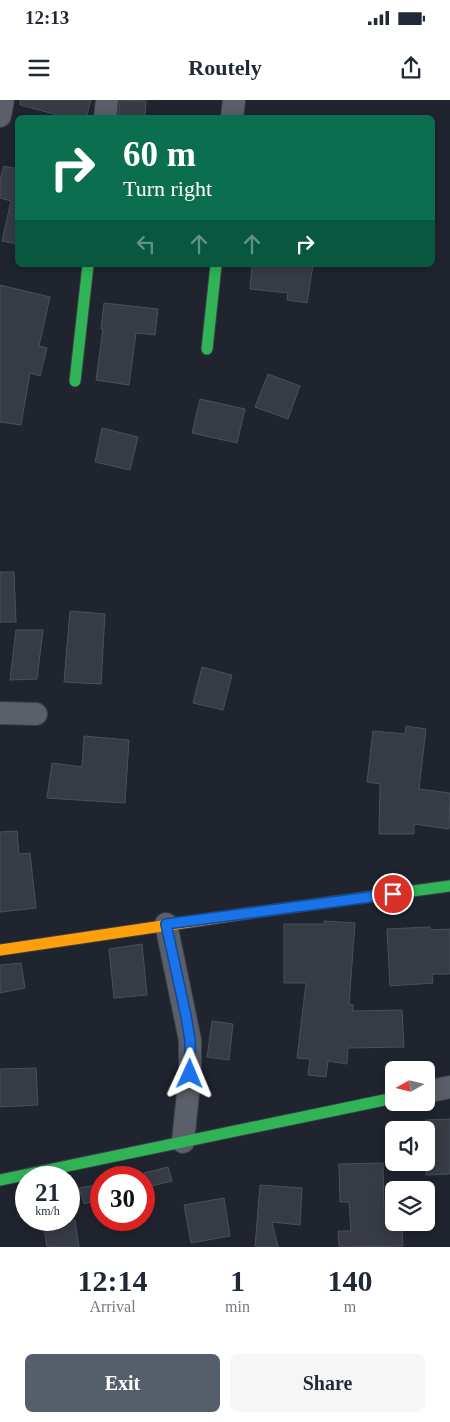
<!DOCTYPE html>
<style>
body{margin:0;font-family:Georgia,serif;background:#f6f6f7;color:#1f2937;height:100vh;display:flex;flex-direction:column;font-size:19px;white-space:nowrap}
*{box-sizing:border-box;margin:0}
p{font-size:16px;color:#747a83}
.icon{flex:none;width:28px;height:28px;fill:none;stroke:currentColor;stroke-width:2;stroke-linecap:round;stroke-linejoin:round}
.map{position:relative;height:1147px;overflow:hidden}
.panel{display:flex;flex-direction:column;background:#fff;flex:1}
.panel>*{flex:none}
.banner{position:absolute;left:15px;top:15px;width:420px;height:152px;border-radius:8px;box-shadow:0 2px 12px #0003;background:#0b6e4f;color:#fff;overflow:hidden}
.needle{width:32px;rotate:262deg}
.fabs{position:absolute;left:385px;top:961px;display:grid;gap:10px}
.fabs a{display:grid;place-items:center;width:50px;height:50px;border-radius:8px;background:#fff;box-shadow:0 2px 12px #0003;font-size:25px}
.speed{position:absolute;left:15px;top:1066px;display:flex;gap:10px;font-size:25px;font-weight:700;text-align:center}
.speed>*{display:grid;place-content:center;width:65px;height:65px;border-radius:50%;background:#fff;box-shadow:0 2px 12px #0003;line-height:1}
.speed small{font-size:12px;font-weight:400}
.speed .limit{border:8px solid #d22;background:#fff;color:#111}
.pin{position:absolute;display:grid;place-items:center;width:42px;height:42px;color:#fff;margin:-21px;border:2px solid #fff;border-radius:50%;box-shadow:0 1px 5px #0007}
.me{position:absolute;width:55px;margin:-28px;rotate:1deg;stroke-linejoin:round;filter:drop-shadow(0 0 4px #0008)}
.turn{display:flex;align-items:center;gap:18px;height:105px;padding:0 25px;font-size:22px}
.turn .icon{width:65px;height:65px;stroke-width:2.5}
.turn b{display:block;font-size:35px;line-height:42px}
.lanes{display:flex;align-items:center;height:48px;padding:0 25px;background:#0003;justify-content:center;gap:25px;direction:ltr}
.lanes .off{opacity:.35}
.eta{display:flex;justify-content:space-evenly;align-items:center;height:85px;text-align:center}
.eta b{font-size:30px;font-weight:600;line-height:35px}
.cta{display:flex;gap:10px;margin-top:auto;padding:10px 25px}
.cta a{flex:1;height:58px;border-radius:8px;background:#555e6b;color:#fff;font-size:20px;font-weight:600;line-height:58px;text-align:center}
.cta a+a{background:#f6f6f7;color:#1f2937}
.status{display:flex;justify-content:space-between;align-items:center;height:35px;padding:0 25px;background:#fff;direction:ltr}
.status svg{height:14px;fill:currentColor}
header{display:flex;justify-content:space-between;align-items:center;height:65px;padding:0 25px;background:#fff;font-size:22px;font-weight:600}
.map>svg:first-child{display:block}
.building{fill:#373b44;stroke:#4b4f59}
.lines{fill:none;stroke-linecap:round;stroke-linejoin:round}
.street-casing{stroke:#3b3f48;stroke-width:24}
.fast-casing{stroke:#3b3f48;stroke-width:13}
.slow-casing{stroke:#3b3f48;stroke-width:13}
.street{stroke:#5a5f69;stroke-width:22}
.fast{stroke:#30b455;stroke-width:11}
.slow{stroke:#ff9f0a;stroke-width:11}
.route-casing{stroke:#114b97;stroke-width:12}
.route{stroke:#1a73e8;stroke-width:9}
</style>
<div class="status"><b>12:13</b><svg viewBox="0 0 49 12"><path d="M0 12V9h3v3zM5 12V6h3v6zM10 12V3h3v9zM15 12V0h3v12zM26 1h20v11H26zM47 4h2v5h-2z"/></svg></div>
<header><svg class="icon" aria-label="menu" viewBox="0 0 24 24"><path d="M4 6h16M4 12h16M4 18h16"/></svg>Routely<svg class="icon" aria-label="share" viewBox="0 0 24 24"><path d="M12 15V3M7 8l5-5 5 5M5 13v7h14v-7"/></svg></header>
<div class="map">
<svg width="450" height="1147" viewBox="0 0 450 1147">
<rect width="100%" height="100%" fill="#1f242f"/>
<path class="building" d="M20 0H91L86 18H69L20 5Z
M120 0 146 1 145 18H118Z
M4 66 18 69V144L2 141 11 101 0 98V79Z
M252 165H313L307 203 287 200 288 193 250 189Z
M0 185 50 197 39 246 47 248 40 276 30 273 21 325 0 322Z
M104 203 158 209 155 235 136 233 129 285 96 280 103 229H101Z
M268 274 300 286 288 319 255 307Z
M200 299 245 309 237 343 192 333Z
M102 328 138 337 130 370 95 362Z
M0 472H14L16 522H0Z
M70 511 105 514 101 584 64 582Z
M16 530H43L37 579 10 580Z
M202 567 232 575 223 610 193 603Z
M406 626 426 629 419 689 450 693 449 729 414 724V734H379L380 684 367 682 373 631 405 634Z
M84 636 129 640 125 703 47 698 52 663 82 667Z
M17 731 19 754 30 753 36 808 0 812V732Z
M324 821 355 823 349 904 353 905V911L402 910 404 947 348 948 347 964 328 961 326 977 308 975 310 959 297 958 306 883H284V824H324Z
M430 827V830L450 829V874H432L433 883 390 886 387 829Z
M142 844 147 895 114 898 109 849Z
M21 863 25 888 0 893V865Z
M212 921 233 924 229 960 207 957Z
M36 968 38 1005 0 1007V969Z
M450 1019V1074L426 1075V1020Z
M383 1063 384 1108 394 1107V1122H402L403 1146 339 1147 338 1131H351L349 1102H340L339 1064Z
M168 1067 172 1081 144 1088V1073Z
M96 1085 100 1099 84 1104 79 1088Z
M260 1085 302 1088 300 1125 272 1122 278 1147H255Z
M224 1098 230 1136 191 1143 184 1105Z
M52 1120H75L79 1147H47L43 1122Z"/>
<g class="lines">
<defs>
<path id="street" d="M0 16 3 0
M105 18 107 0
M232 18 234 0
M0 613 36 614
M166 824 190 940V974L183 1042
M426 992 450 987"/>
<path id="fast" d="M207 249 216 165
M75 281 88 165
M250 813 450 786
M0 1080 394 998"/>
<path id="slow" d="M0 850 250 813"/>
</defs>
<use href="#street" class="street-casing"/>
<use href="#fast" class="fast-casing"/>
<use href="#slow" class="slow-casing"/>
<use href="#street" class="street"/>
<use href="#fast" class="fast"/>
<use href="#slow" class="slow"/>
</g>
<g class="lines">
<defs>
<path id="route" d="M190 974V940L186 916 166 824 393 794"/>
</defs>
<use href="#route" class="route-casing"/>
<use href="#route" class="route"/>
</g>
</svg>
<div class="fabs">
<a><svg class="needle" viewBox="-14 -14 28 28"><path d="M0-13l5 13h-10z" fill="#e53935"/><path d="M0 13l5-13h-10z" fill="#747a83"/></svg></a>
<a><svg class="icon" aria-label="sound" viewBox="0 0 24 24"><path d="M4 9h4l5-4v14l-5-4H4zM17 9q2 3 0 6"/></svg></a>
<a><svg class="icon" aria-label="layers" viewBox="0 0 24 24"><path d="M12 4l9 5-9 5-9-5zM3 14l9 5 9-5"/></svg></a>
</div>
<div class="speed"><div>21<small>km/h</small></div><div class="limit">30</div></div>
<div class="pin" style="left:393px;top:794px;background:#d93025"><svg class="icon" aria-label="arrive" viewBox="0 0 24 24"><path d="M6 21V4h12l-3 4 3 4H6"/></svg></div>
<svg class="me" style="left:190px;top:974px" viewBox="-20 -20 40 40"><path d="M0-17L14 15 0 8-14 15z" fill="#1a73e8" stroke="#fff" stroke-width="4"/></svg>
<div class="banner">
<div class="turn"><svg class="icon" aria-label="right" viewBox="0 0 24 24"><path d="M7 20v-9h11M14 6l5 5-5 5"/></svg><div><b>60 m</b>Turn right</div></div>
<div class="lanes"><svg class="icon off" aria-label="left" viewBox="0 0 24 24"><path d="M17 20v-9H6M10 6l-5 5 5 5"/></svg><svg class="icon off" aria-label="ahead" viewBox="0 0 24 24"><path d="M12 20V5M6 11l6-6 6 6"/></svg><svg class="icon off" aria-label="ahead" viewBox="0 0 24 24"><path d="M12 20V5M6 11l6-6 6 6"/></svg><svg class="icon" aria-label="right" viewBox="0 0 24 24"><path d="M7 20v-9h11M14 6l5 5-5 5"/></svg></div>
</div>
</div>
<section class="panel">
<div class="eta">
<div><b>12:14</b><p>Arrival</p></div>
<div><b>1</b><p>min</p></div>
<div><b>140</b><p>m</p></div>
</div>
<div class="cta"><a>Exit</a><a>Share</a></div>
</section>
